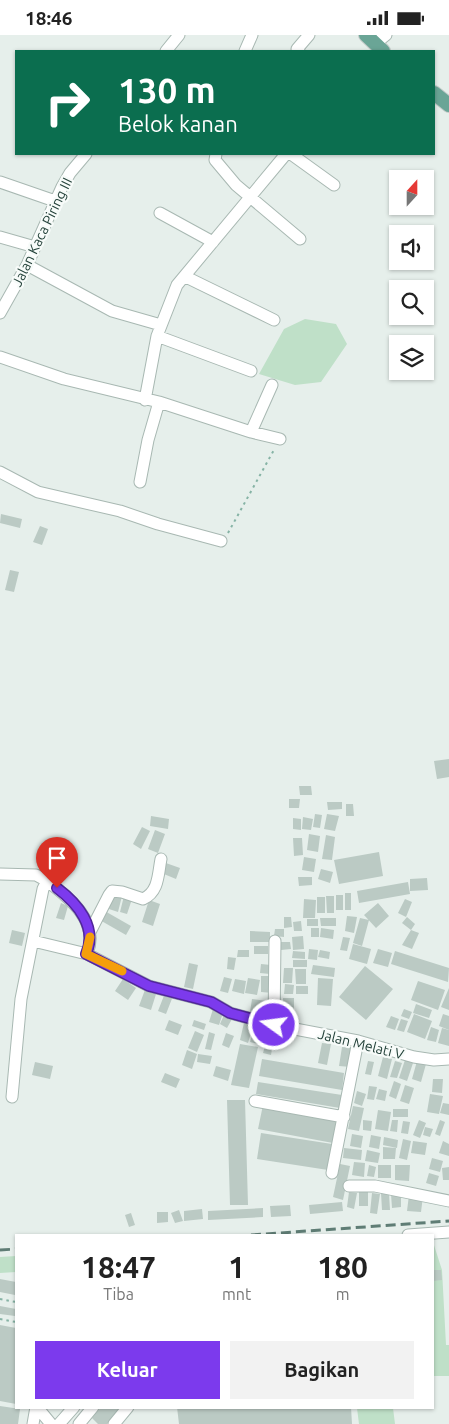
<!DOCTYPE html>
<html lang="id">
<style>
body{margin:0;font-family:Ubuntu,sans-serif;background:#f2f2f2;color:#222;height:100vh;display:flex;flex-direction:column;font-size:19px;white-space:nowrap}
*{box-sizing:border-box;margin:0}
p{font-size:16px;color:#767676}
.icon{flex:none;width:28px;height:28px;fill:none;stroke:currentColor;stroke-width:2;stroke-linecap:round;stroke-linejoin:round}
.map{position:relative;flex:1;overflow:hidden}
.sheet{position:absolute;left:15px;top:1199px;width:419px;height:175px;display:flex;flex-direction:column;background:#fff;border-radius:0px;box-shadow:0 1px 4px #0004}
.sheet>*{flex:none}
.hud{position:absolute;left:15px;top:15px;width:420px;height:105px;border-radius:0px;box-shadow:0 1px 4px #0004;background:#0b6e4f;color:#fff;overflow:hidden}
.needle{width:32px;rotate:21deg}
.buttons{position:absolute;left:389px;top:135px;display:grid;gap:10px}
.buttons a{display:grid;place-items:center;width:45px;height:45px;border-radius:0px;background:#fff;box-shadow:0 1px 4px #0004;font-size:25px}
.pin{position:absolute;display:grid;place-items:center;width:42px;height:42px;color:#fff;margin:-51px -21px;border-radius:50% 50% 50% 0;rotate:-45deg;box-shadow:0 0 5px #0007}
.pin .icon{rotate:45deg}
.me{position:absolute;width:55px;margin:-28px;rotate:284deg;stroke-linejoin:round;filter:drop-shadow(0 0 4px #0008)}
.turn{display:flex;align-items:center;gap:18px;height:105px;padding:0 20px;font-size:22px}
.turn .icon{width:65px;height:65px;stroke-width:2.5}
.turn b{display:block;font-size:35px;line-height:42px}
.eta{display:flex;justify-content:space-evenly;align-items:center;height:85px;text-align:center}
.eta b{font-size:30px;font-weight:700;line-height:35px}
.button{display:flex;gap:10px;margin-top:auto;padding:10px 20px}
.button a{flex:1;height:58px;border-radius:0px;background:#7c3aed;color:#fff;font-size:20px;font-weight:700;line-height:58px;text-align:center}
.button a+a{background:#f2f2f2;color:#222}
.status{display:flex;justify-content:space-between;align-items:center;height:35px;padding:0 25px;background:#fff;direction:ltr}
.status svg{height:14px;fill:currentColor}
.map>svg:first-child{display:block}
.green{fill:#bfe0c8}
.building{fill:#bbcac4}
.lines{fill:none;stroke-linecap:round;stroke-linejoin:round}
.minor-casing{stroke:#a8b8b2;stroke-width:13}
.major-casing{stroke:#c2cac8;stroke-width:16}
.path{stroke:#86b3a5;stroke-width:2;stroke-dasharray:2.5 4;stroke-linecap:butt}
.minor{stroke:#fff;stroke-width:11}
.major{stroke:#6aa596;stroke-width:14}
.rail{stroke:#5f7d75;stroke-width:3;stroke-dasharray:10 5;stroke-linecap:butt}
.route-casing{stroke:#51269a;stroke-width:12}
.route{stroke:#7c3aed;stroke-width:9}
.slow{stroke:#f59e0b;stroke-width:9}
.labels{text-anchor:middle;stroke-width:4.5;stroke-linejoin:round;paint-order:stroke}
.street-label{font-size:14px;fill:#24423a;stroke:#f7fbf9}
</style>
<div class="status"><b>18:46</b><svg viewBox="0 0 49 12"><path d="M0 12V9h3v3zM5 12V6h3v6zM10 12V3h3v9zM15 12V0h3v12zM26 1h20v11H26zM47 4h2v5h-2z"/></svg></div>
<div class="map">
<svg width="449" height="1389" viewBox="0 0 449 1389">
<rect width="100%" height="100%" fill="#e6efeb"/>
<path class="green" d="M305 284 336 289 347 309 321 347 295 350 259 339 284 294Z
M432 1204 442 1235 446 1310H449V1341H433Z
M16 1221V1237L0 1238V1222Z
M357 1373H393L395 1389H359Z"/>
<path class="building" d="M1 479 22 484 20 493 0 488Z
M40 491 48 494 42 510 33 507Z
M10 535 19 537 14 557 5 555Z
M449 724V742L437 744 434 726Z
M299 751H311L312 760H300Z
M289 764H300L299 773H289Z
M327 767H342V774L328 775Z
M346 769H353L354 781H346Z
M315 779 322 780 320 793 313 792Z
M327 779 339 781 335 796 324 794Z
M151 781 169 784 168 794 150 791Z
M303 782 313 784 311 795 302 794Z
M293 783 301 784V795L293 794Z
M142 792 150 796 141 814 133 809Z
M155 795 165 799 158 818 148 814Z
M309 799 320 801 318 817 307 815Z
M326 800 335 802 332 825 322 824Z
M293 803H302L303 820 294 821Z
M379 817 383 841 339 849 334 825Z
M304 822 316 824 314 837 302 835Z
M163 827 180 833 176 844 159 837Z
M321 834 333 837 330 848 318 844Z
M298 842H312V850L299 851Z
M427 843 428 855 410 856V844Z
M408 847 410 859 359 868 357 856Z
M113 858 122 861 118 877 109 874Z
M345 858H351V875H345Z
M336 860H343V875H336Z
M124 861 132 864 127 879 120 877Z
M326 861H334V878H327Z
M317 862H325V878H317Z
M304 864 316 865 315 883H303Z
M405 864 412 867 406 882 398 878Z
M149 865 160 869 153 891 142 887Z
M61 868 68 871 64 885 56 883Z
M378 868 389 881 376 893 364 880Z
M103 875 131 891 126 900 98 884Z
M347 881 357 882 354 898 345 896Z
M284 882H291L292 892 284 893Z
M407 882 415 889 411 895 402 888Z
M320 883H336V891H321Z
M360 883 369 885 362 911 353 908Z
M307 884H318V891H307Z
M301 886 302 896H294L293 887Z
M311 893H319V902H311Z
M321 893 334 895 333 904 320 902Z
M275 894H284V902L274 901Z
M12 895 25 898 22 911 9 908Z
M411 895 419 898 412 914 402 910Z
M250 896 270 897V907H250Z
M303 901 304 914 293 915 292 902Z
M343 902 350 903 347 916 340 915Z
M280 907H290L291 914 281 915Z
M353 909 371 914 367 929 349 924Z
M254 911H268V919H254Z
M309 914 318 915 317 925 308 924Z
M378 914 392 918 388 932 373 928Z
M238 915H249V922H237Z
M320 915 330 917 329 924 318 922Z
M293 916 305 917V924L292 923Z
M395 916 449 933 448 947 391 929Z
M228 922 236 923 234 935 227 934Z
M293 925H307V932H293Z
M189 928 198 930 193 954 184 952Z
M261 929 271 930 270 939 260 938Z
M313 930 335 933 334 942 311 939Z
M365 931 393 954 366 985 339 962Z
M284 933H293L292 948H283Z
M295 934H306V949H296Z
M261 941H274L273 958 261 957Z
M224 942 232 944 228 958 220 956Z
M248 943 260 945 257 960 245 958Z
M318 943 333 944 331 971 317 970Z
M123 944 136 953 128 965 115 956Z
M235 944 246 946 244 959 232 956Z
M418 946 445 955 438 975 411 965Z
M285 949 294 950 293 959H284Z
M296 951H308V959H296Z
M146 952 157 956 151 975 139 971Z
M449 953V975L441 972Z
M165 958 173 961 166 979 158 976Z
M283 963H294V979H283Z
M252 964 267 966 265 979 250 977Z
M416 969 432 975 429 983 413 978Z
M213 974 223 978 219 990 209 987Z
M404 974 412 977 409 984 401 981Z
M414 979 432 986 425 1004 407 997Z
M443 979 449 981V995L439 991Z
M224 980 232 984 227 993 220 989Z
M391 981 399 984 395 995 386 992Z
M401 984 408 986 404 997 397 995Z
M169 985 182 990 178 1000 165 995Z
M194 985 206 989 204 995 192 991Z
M244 988 253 991 248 1008 240 1005Z
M254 991 262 993 258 1009 250 1007Z
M431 992 439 995 436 1007 427 1005Z
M442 993 449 995V1011L438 1008Z
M264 995 275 997 273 1005 263 1004Z
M195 996 204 1000 197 1017 188 1013Z
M209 997 215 999 211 1015 205 1014Z
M226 998 234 1001 229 1013 222 1010Z
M266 1007 273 1008 271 1020 263 1018Z
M322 1008 331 1009 327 1030 318 1028Z
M240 1009 258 1012 249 1053 231 1050Z
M342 1012 353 1013 351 1032 339 1031Z
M187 1015 197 1019 192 1034 182 1030Z
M198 1019 212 1021 210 1029 197 1027Z
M383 1022 392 1024 387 1044 378 1041Z
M262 1024 344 1038 342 1055 259 1041Z
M405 1025 413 1028 407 1046 399 1043Z
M368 1026 374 1027 371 1040 365 1039Z
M395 1026 402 1028 397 1043 390 1042Z
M417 1026 426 1029 421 1047 412 1044Z
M35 1027 53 1031 50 1044 32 1040Z
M216 1031 231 1035 228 1046 213 1041Z
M165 1038 180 1044 176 1053 161 1047Z
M433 1044H443L442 1058 432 1057Z
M394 1046 401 1049 396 1064 389 1061Z
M258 1047 342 1060 340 1073 256 1059Z
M405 1050 414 1053 409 1069 400 1066Z
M369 1051 377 1052 374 1065 367 1064Z
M379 1054 387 1056 385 1066 376 1064Z
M357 1056 366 1059 362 1071 354 1068Z
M430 1059 443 1061 439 1079 427 1077Z
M227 1065H245L248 1170H230Z
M443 1068 449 1069V1080L440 1078Z
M263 1070 337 1084 333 1108 258 1094Z
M353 1071 364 1073 359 1096 348 1094Z
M393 1074H408V1082H393Z
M378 1075 391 1077 388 1096 375 1094Z
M363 1085 372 1086 371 1096 363 1095Z
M392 1085H398L397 1097 390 1096Z
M419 1085 426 1088 420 1103 413 1100Z
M440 1085 445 1087 440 1101 435 1099Z
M403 1086 410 1087 408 1099 401 1098Z
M425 1092 433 1094 430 1102 423 1100Z
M261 1098 332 1109 328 1135 257 1124Z
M352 1099 363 1101 361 1113 350 1111Z
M371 1100 381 1102 379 1114 369 1112Z
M384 1102 398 1105 397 1113 383 1110Z
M403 1104 411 1106 407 1125 399 1123Z
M413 1106 427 1108 425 1120 411 1118Z
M443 1106 449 1109V1121L439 1118Z
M383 1112 396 1113 395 1124H383Z
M344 1113 362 1115 361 1125 343 1123Z
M367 1115 380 1118 378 1128 365 1126Z
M432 1123 443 1126 440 1137 429 1134Z
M354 1127 365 1128 364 1142 352 1140Z
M340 1129 350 1131 343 1165 333 1162Z
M369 1130 376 1132 374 1142 367 1141Z
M378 1130H391V1143H378Z
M395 1130H410L409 1146 395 1145Z
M449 1132V1145H443L442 1133Z
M429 1138 439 1141 436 1151 426 1148Z
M359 1156H368V1171H359Z
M349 1157 357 1158 354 1174 347 1172Z
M372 1158 380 1159 377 1179 370 1178Z
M381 1158H389L390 1175H382Z
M391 1159H401V1172L392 1173Z
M409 1160 423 1161 421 1177 407 1176Z
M342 1167 343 1176 310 1179 309 1170Z
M290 1170 291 1181 271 1182 270 1171Z
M263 1173V1182L208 1185V1176Z
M202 1174 203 1184 184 1186V1176Z
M179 1175 183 1186 175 1188 171 1178Z
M157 1177H168V1187L157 1188Z
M131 1178 135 1190 129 1192 125 1180Z
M432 1235H441L442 1245 432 1246Z
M0 1244 16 1247 15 1260 0 1257Z
M0 1271 16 1274 15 1281 0 1279Z
M0 1290 16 1293V1369L0 1366Z
M0 1371 20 1374 18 1389H0Z
M101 1372H122L107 1389H98L92 1383Z
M177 1372H351L352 1389H179Z"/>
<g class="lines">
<defs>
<path id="minor" d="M376 8 386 0
M166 16 179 0
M245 16 252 0
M299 16 297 14 309 0
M216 119 215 125 236 150 300 204
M291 119 334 150
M0 147 55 166
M160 178 213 207
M0 202 35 212
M27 230 112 276 161 290
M186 242 274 285
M0 278 27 230 62 152 70 138 86 119
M157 301 251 336
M0 322 64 344 159 367 251 397 280 404
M145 365 157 301 177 250 286 119
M251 397 272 350
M0 437 38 457 120 476 158 489 221 506
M140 447 148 405 159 367
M0 839 36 840 47 846 43 854 21 964 12 1062
M47 846C70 863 100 887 87 919
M90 897 109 860 112 856 122 857 143 864C159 857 158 839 161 824
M33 906 87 919 149 951 211 967 230 978 274 990 358 1006 414 1022 434 1025 449 1024
M274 990 275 906
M255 1066 344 1082
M332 1138 358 1006
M349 1151H375L449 1166
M408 1200 449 1197
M37 1372 51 1389
M33 1389 36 1372
M59 1389 74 1372
M79 1389 93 1372
M114 1389 128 1372"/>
<path id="major" d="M366 0 383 16
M434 58 449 70"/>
</defs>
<use href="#minor" class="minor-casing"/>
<use href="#major" class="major-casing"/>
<path class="path" d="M228 498 275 413
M0 1264 16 1267
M0 1284 16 1287"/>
<use href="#minor" class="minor"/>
<use href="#major" class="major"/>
<path class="rail" d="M251 1200 449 1186
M0 1215 16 1214"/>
</g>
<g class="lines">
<defs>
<path id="route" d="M57 853C77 868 98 892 86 919L149 951 211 967 230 978 274 990"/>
</defs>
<use href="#route" class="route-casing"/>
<use href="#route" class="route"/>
<path class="slow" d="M90 902 86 919 122 936"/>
</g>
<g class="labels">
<g class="street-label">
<text transform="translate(42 197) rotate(-64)" y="5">Jalan Kaca Piring III</text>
<text transform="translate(361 1009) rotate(14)" y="5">Jalan Melati V</text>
</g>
</g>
</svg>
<div class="buttons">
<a><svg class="needle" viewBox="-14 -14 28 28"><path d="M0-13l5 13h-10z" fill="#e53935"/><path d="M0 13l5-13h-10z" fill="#767676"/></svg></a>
<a><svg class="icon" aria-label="sound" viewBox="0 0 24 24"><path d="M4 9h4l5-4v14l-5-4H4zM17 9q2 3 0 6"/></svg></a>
<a><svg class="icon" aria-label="search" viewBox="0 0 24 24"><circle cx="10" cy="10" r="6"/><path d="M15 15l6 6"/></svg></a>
<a><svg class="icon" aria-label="layers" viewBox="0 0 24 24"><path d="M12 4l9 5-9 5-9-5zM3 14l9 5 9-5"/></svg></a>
</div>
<div class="pin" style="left:57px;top:853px;background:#d93025"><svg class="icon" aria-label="arrive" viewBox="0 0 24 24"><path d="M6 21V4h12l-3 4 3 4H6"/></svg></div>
<svg class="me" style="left:274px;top:990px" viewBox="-20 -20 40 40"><circle r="17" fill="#7c3aed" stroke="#fff" stroke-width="3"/><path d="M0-11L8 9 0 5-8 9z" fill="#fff"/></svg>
<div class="hud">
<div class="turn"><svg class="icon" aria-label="right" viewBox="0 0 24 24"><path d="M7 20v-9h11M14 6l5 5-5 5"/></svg><div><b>130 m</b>Belok kanan</div></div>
</div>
<section class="sheet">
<div class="eta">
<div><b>18:47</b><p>Tiba</p></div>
<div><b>1</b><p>mnt</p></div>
<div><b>180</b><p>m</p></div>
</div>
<div class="button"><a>Keluar</a><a>Bagikan</a></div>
</section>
</div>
